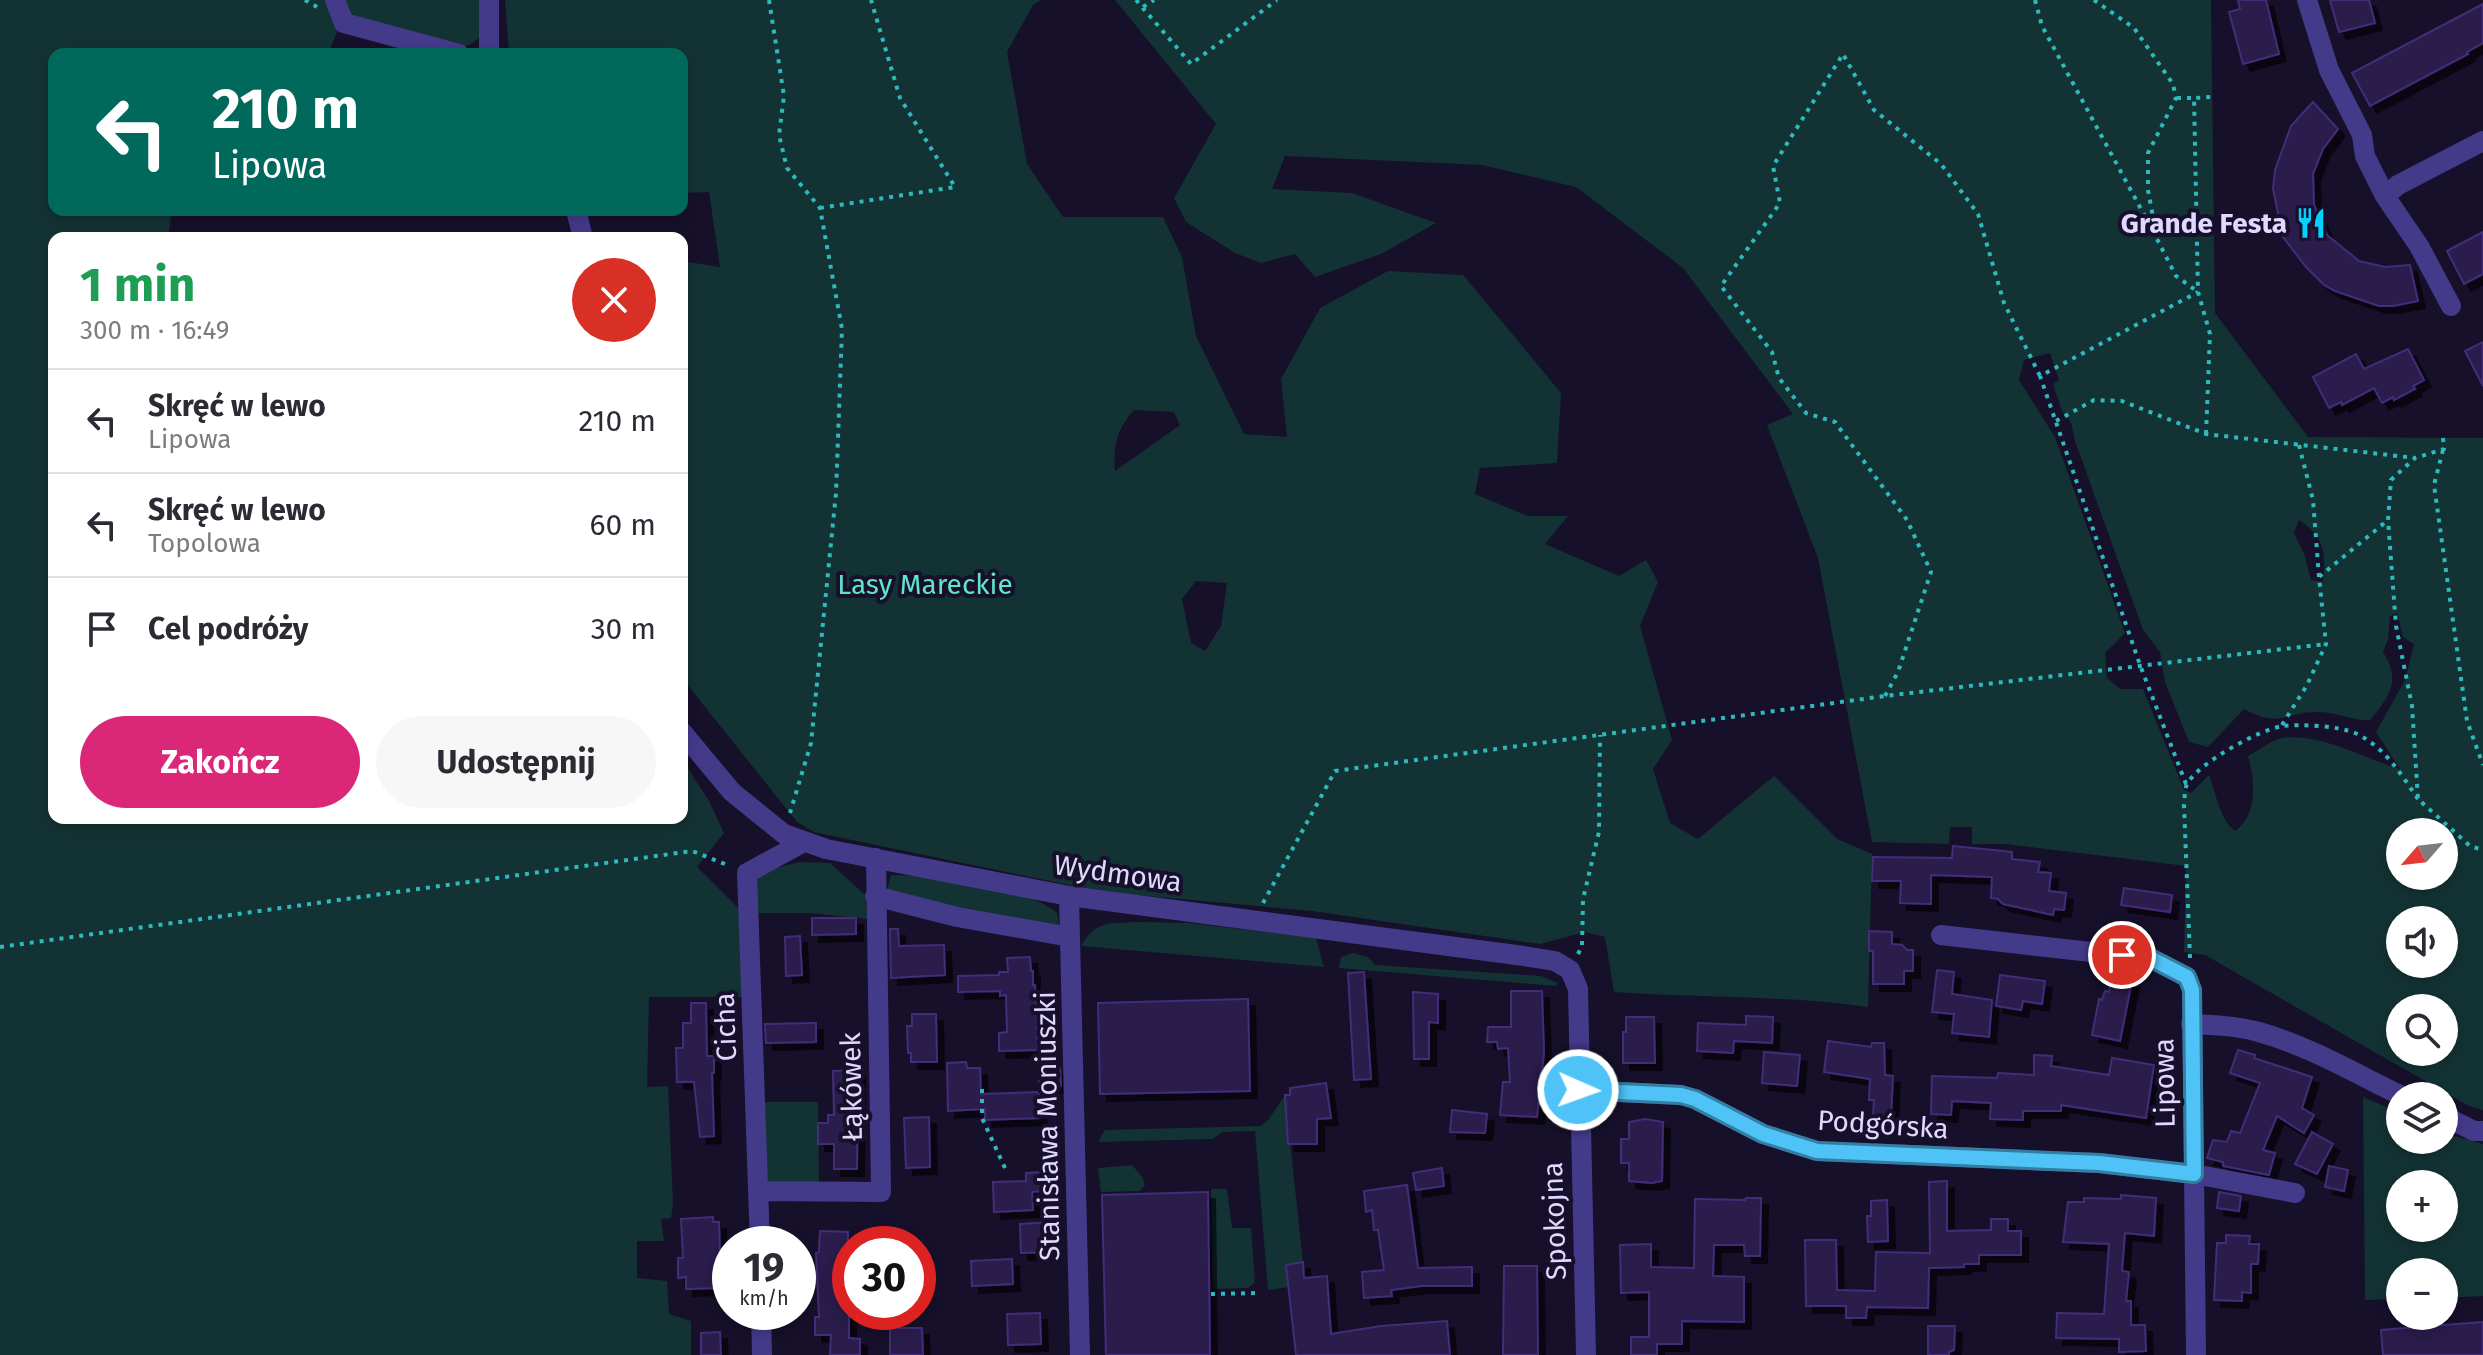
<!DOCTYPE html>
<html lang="pl">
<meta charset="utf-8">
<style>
body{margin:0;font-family:"Fira Sans",sans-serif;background:#f7f7f7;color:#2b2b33;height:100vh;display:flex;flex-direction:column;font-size:30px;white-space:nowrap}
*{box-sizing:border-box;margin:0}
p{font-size:26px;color:#7c7c81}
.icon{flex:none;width:44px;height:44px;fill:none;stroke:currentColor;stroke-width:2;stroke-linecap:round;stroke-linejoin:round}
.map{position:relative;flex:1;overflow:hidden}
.details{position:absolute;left:48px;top:232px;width:640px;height:592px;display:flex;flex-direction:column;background:#fff;border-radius:16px;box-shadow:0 4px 12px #0003}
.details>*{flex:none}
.top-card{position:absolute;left:48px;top:48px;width:640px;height:168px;border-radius:16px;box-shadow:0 4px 12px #0003;background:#00695c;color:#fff;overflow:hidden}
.needle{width:52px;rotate:242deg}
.fabs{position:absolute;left:2386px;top:818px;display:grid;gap:16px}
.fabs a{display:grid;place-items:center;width:72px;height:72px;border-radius:50%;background:#fff;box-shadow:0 4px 12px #0003;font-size:40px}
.speed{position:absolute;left:712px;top:1226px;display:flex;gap:16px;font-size:40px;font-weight:700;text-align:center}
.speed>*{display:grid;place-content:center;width:104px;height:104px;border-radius:50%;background:#fff;box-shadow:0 4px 12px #0003;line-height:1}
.speed small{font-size:20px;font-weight:400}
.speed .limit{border:12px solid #d22;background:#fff;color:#111}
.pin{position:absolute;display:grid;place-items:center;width:68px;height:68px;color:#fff;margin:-34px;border:4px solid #fff;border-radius:50%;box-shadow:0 2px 8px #0007}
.me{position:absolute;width:88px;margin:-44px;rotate:92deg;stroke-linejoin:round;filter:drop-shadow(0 0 6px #0008)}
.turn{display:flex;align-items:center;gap:28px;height:168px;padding:0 32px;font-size:36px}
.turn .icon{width:104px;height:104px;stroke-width:2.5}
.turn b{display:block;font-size:56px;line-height:68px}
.round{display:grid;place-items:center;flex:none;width:84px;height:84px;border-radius:42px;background:#f7f7f7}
.summary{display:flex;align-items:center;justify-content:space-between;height:136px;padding:0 32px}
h1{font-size:48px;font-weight:700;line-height:60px;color:#1e9e55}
.primary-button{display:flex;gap:16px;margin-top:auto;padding:16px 32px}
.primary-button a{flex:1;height:92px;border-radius:48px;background:#db2777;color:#fff;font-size:32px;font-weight:700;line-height:92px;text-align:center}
.primary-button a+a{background:#f7f7f7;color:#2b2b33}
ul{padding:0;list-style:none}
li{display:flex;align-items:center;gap:24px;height:104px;padding:0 32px;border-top:2px solid #e1e1e2}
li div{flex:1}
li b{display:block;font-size:30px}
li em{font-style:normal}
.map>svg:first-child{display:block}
.green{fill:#133234;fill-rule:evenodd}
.building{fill:#291b4b;stroke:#422d78;stroke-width:2;filter:url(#shadow)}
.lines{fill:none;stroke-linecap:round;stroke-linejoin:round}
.path{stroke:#2dbabe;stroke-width:4;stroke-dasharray:4 6;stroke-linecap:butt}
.minor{stroke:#443a8a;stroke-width:20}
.route-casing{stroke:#337fa1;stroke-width:20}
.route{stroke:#4fc3f7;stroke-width:14}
.labels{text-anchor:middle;stroke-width:8;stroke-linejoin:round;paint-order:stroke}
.poi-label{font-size:28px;font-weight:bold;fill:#e0d8ff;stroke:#16102a;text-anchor:end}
.park-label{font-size:28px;fill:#60e3ce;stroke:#16102a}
.street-label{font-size:28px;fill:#e0d8ff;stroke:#16102a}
</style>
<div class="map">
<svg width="2483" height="1355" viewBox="0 0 2483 1355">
<defs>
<filter id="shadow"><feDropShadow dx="7" dy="7" stdDeviation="0" flood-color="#0009"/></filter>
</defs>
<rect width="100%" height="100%" fill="#16102a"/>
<path class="green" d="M0 0H485C482 28 487 47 453 47L344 16 328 54H54V210H172L168 238H54V818H682V759L709 801 724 833 697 867 740 910 745 997H649L647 1087 668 1086 673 1204 671 1218 661 1219 664 1241H637V1278L667 1281 669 1314 691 1321V1355H0Z
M505 0H1041L1033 5 1007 52 1027 164 1063 217H1163L1182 257 1196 336 1244 434 1287 437 1281 379 1320 308 1388 271 1463 275 1561 393 1557 463 1480 468 1475 494 1528 516H1568L1545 544 1619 576 1646 560 1658 582 1640 626 1672 740 1653 769 1670 823 1698 839 1774 776 1837 839 1872 854 1868 1007C1784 995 1699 998 1614 992L1605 937 1585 932 1540 944 1312 911 1136 895 1079 887 847 839 814 832 797 822 682 678V261L720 267 709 192 682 193V54H509ZM1134 410 1174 412 1180 425 1115 471C1113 446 1117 429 1134 410ZM1196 581 1227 583 1221 626 1205 651 1191 643 1182 599Z
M1115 0H2211L2215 313 2308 437 2483 438V1110L2469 1106 2205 955 2184 952 2186 866 2006 844H1972V827H1950L1949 844 1872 842 1818 558 1767 425 1793 414 1683 268 1576 187 1482 165 1285 156 1272 189 1352 193 1436 223 1381 254 1315 277 1295 254 1261 263 1235 253 1186 222 1174 198 1216 124ZM2050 353 2059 380 2053 384 2062 411 2071 423 2075 441 2143 630 2160 652 2165 682 2189 742 2208 747 2244 709C2281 729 2283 712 2318 712 2336 712 2352 721 2370 720 2389 697 2402 681 2383 652L2388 639 2390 616 2397 613 2403 637 2414 644 2405 680 2376 732 2400 769C2366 759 2319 732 2282 738 2271 740 2258 751 2248 756 2255 781 2258 815 2235 831 2220 820 2216 793 2209 775L2191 793 2184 790 2143 689H2120L2107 678 2105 653 2125 633 2055 437 2019 380 2024 360ZM2299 520C2325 538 2326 552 2323 582L2311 580 2304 554 2294 533ZM2400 832H2444V876H2400ZM2400 920H2444V964H2400ZM2400 1008H2444V1052H2400Z
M800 862 830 863 865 895 868 919 810 913H757L755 883 763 871Z
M891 875C933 875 1026 885 1057 913L1060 931 886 893Z
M1139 922 1189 923 1316 938 1324 967 1081 946C1096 919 1110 924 1139 922Z
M1353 953 1368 957 1375 965 1541 976 1558 983 1556 986 1339 968 1341 957Z
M1285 1095 1303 1262 1286 1265 1288 1287 1268 1290 1255 1131 1222 1132 1213 1139 1098 1142 1105 1130 1261 1126 1269 1119Z
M2363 1097 2400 1113V1140H2444V1133L2483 1144V1296L2444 1298V1272H2400V1299L2365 1300ZM2400 1184H2444V1228H2400Z
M762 1102H818L819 1185 765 1187Z
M1132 1165 1143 1178 1145 1185 1139 1191 1101 1192 1098 1168Z
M1211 1189H1227L1232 1228H1251L1255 1282 1248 1288 1213 1289Z"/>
<path class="building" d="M2238 0H2266L2279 54 2243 64 2229 12 2240 9Z
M2330 0H2369L2375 23 2339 32Z
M2483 4V43L2467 52 2468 54 2370 106 2352 73Z
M2313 102 2338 129 2323 149 2313 174 2314 205 2327 235 2359 261 2385 267 2410 265 2418 301 2393 306H2379L2335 291 2324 285 2306 267 2283 237 2273 189 2275 170 2291 126Z
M2483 232V274L2464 284 2447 251Z
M2483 342V386L2465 351Z
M2408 349 2424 380 2413 386 2415 389 2394 400 2393 397 2382 403 2374 388 2342 405 2341 402 2329 408 2313 377 2356 354 2364 369Z
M1953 846 2012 852V859L2040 862 2038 872 2051 873 2049 891 2066 893 2064 910 2054 909 2053 915 2003 904 1998 899 1991 898 1992 877 1931 875V904L1900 903 1901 881H1872L1873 857 1952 858Z
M2124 888 2172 895 2170 912 2121 905Z
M812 918H856V934L812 935Z
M890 929H898L899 946 944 945 945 975 891 978Z
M1869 931 1892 932V944L1902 945 1907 950H1913V971H1904V984H1873V951H1869Z
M800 936 802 975 786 976 785 937Z
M1030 957 1031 971H1033V985H1035L1038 1050 999 1051V1033L1007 1032 1006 995 1000 996V991L958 992V976L999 975V972H1008L1007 958Z
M1937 970 1954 972 1952 994 1992 1000 1989 1037 1952 1033 1954 1014 1932 1012Z
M1364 972 1371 1079 1354 1080 1348 973Z
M2000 975 2045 981 2042 1004 2023 1001 2021 1010 1996 1006Z
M2112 977 2132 981 2120 1041 2092 1035 2099 999 2102 1000 2105 991 2109 992Z
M1511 991H1542L1544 1053 1537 1117 1500 1115 1503 1082H1510L1508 1048 1498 1049 1497 1042H1487L1488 1027H1511Z
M1413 992 1438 994V1023L1429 1022V1059H1414Z
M1248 999 1250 1091 1100 1094 1098 1003Z
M691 1003H706L707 1056H714V1073H712L714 1136 700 1137 694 1082H677L676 1048H683V1023H691Z
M912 1014H936L937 1062H911V1053H908L907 1026H912Z
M1746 1016 1773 1017 1772 1043 1734 1041 1733 1053 1697 1051 1698 1023 1746 1025Z
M1626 1017H1654L1655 1063H1623V1032H1626Z
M816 1023V1042L766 1043 765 1024Z
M1828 1041 1871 1047 1872 1043H1884L1885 1075 1893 1076 1891 1117 1873 1118 1874 1100H1869L1870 1079 1824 1072Z
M2238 1050 2255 1055 2254 1058 2312 1077 2302 1108 2314 1115 2304 1133 2277 1116 2263 1150 2275 1153 2269 1175 2223 1166V1162L2207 1158 2213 1140 2227 1142 2231 1131 2240 1133 2260 1083 2230 1073Z
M1764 1052 1800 1055 1797 1086 1762 1083Z
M2034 1055 2052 1056 2051 1066 2109 1075 2112 1058 2154 1065 2146 1118 2061 1105V1111H2023V1120L1990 1119 1991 1103 1952 1101 1951 1115 1931 1114 1932 1076 1997 1078 1998 1073 2034 1075Z
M966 1062 967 1068H980L981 1094 1039 1092 1040 1118 985 1120V1109L948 1111 947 1063Z
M1039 1068H1060L1061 1086H1039Z
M858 1070 857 1169H834V1144H818V1123H828V1115H834L833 1071Z
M1326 1083 1331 1118 1317 1119V1144H1288L1285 1095H1290V1088Z
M1452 1110 1487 1114 1485 1133 1450 1132Z
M929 1117 930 1167 906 1168 904 1118Z
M1645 1119 1663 1122 1662 1181 1652 1183 1629 1181V1163H1621V1139H1629V1122Z
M2312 1132 2333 1144 2317 1174 2295 1164Z
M2329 1166 2348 1170 2344 1191 2325 1187Z
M1442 1168 1444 1186 1416 1190 1413 1173Z
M1043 1172 1044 1191 1032 1192 1033 1210 994 1212 993 1182 1026 1181V1173Z
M1947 1181V1231L1991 1230V1219H2008V1231H2021V1255H1979V1264H1964V1267L1929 1268 1928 1308 1867 1307 1866 1318H1846V1306H1806L1805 1240H1836L1837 1290 1875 1291 1876 1252 1930 1253 1929 1182Z
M1407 1185 1418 1268 1472 1267V1286H1421L1391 1290 1392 1296 1364 1298 1362 1272 1384 1270 1378 1230H1374L1372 1210 1366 1212 1364 1191Z
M1208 1192 1210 1355H1106L1102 1195Z
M2219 1192 2241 1196 2239 1211 2217 1208Z
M2121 1195 2156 1198 2154 1236 2125 1233 2122 1271 2129 1272 2126 1301H2131V1325H2145L2146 1351 2119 1352V1339L2056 1338 2057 1313 2104 1314 2109 1244 2063 1242 2068 1202H2084V1198L2121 1199Z
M1746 1198H1761L1760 1256H1745L1744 1245H1714L1713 1276 1744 1277V1322L1682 1321V1344H1657V1355H1631V1337H1649V1292L1621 1293 1620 1245 1651 1244V1267L1694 1268 1695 1199 1745 1200Z
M1887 1200 1888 1241 1868 1242 1867 1216H1871V1201Z
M713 1217V1222H719L721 1288 686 1289V1277L678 1278V1258H683L681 1219Z
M1051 1222 1052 1252 1021 1253 1020 1224Z
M820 1231 848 1232V1270H844L843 1306H849V1338L860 1339V1355H830L831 1335H815V1317H819L816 1253 819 1252Z
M2226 1235 2250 1236 2249 1244H2259L2258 1264H2251V1293L2242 1292V1301L2214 1300 2217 1243H2226Z
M1012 1259 1013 1284 972 1286 971 1261Z
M1303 1262 1304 1278 1327 1276 1331 1334 1381 1326 1447 1321 1450 1355H1296L1286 1265Z
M1504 1266H1537L1538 1355H1503Z
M1040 1313 1041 1344 1008 1345 1007 1314Z
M2483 1322V1355H2383L2381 1330Z
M1928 1326H1955L1954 1350 1949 1352V1355H1928Z
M890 1328H922L923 1355H890Z
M720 1332 721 1355H701V1333Z"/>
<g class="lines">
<path class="path" d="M305 0 317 7
M769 0 784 96 779 135 787 168 820 208 842 329 836 493 811 743 790 813
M1136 0 1191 64 1277 0
M2035 0 2042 26 2154 233
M2094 0 2134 28 2173 84 2176 98 2148 153V190L2157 239 2176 276 2198 292
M1143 7 1154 0
M2177 98H2194
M820 208 955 187 900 98 871 0
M2056 421 2094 400 2122 401 2206 434 2415 458
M2206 434 2210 334 2198 292 2194 98 2212 97
M2443 438 2444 449 2415 458 2391 480 2388 520 2396 626 2412 706 2418 799 2470 846 2483 850
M2299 445 2313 500 2319 577
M2443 450 2434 485 2467 721 2483 765
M1885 696 1898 672 1931 572 1907 520 1835 422 1806 413 1779 378 1772 352 1721 286 1780 203 1773 166 1843 54 1874 110 1941 164 1978 214 2004 303 2040 376
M2282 725 2307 685 2326 644 2319 577 2388 520
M2186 784 2140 665 2040 376 2198 292
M1263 903 1335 771 1885 696 2326 644
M0 947 692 851 730 866
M1578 954 1582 946 1583 899 1599 832 1600 735
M2190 958 2184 805C2185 797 2184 787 2189 781 2203 761 2258 730 2283 726 2301 724 2339 726 2355 733 2385 747 2400 773 2418 799
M1039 1018 1052 1043
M982 1089V1118L1005 1168
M1211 1294 1261 1293"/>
<path class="minor" d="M335 0 344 23 459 54
M2307 0 2329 70 2362 135 2365 156 2385 196 2419 246 2451 306
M489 54V0
M2385 196 2398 185 2483 141
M576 210 583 238
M682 732 732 792 784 834 826 849 1069 896 1524 956 1555 961 1570 970 1578 989 1586 1355
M875 896 957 917 1070 937
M1069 896 1080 1355
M1941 935 2152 959 2187 977 2192 990 2196 1355
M2191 1024C2214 1025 2237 1026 2259 1032 2309 1046 2356 1074 2402 1096
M1578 1090 1681 1095 1695 1099 1763 1134 1817 1151 2099 1163 2194 1174 2295 1193
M2444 1116 2474 1131H2483
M759 1191 881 1192 876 858
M760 1244 747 873 804 842
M761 1312 762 1355"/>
</g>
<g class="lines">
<defs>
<path id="route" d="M1578 1090 1681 1095 1695 1099 1763 1134 1817 1151 2099 1163 2194 1174 2192 990 2187 977 2152 959 2122 955"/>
</defs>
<use href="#route" class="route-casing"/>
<use href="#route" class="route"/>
</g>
<defs>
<symbol id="restaurant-bare" viewBox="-9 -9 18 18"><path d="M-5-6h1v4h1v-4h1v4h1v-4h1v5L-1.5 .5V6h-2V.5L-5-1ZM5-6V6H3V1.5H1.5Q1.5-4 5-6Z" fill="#04d0ff" stroke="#16102a" stroke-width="2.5" paint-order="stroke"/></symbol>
</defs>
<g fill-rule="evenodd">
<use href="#restaurant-bare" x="2289" y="201" width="44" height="44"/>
</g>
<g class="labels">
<g class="poi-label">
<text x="2287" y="233">Grande Festa</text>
</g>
<g class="park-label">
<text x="925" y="594">Lasy Mareckie</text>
</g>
<g class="street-label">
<text transform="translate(1118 873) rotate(8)" y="10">Wydmowa</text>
<text transform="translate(725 1027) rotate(-92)" y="10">Cicha</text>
<text transform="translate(2164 1083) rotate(-91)" y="10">Lipowa</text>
<text transform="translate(851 1087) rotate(-91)" y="10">Łąkówek</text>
<text transform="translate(1883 1124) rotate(4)" y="10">Podgórska</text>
<text transform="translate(1047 1126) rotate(-91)" y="10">Stanisława Moniuszki</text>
<text transform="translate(1554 1221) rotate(-92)" y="10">Spokojna</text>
</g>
</g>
</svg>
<div class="fabs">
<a><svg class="needle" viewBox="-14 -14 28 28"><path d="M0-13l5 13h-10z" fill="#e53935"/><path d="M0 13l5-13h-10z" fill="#7c7c81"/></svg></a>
<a><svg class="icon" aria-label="sound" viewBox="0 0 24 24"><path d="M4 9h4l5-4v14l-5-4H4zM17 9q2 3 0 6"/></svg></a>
<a><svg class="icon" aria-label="search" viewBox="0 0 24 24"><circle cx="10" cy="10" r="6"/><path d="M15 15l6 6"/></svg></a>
<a><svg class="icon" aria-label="layers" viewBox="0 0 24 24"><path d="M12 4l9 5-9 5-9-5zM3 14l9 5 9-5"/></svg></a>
<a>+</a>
<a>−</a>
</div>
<div class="speed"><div>19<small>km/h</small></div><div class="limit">30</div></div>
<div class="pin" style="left:2122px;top:955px;background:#d93025"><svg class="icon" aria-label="arrive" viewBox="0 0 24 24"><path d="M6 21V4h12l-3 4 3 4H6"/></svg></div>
<svg class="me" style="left:1578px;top:1090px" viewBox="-20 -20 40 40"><circle r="17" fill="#4fc3f7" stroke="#fff" stroke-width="3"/><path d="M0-11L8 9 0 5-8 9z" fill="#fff"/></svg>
<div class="top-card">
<div class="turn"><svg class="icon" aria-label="left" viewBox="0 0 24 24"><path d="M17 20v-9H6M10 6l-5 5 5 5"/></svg><div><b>210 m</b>Lipowa</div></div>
</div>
<section class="details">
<div class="summary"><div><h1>1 min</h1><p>300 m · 16:49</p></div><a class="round" style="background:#d93025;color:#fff"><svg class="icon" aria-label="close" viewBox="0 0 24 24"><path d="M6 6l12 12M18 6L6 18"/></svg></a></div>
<ul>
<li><svg class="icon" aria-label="left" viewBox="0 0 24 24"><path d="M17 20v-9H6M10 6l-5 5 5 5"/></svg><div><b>Skręć w lewo</b><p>Lipowa</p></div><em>210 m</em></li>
<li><svg class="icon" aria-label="left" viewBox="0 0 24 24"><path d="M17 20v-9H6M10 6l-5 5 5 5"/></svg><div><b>Skręć w lewo</b><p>Topolowa</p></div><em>60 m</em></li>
<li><svg class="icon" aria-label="arrive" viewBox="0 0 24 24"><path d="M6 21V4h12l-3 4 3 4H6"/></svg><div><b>Cel podróży</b></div><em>30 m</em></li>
</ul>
<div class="primary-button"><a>Zakończ</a><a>Udostępnij</a></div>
</section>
</div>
